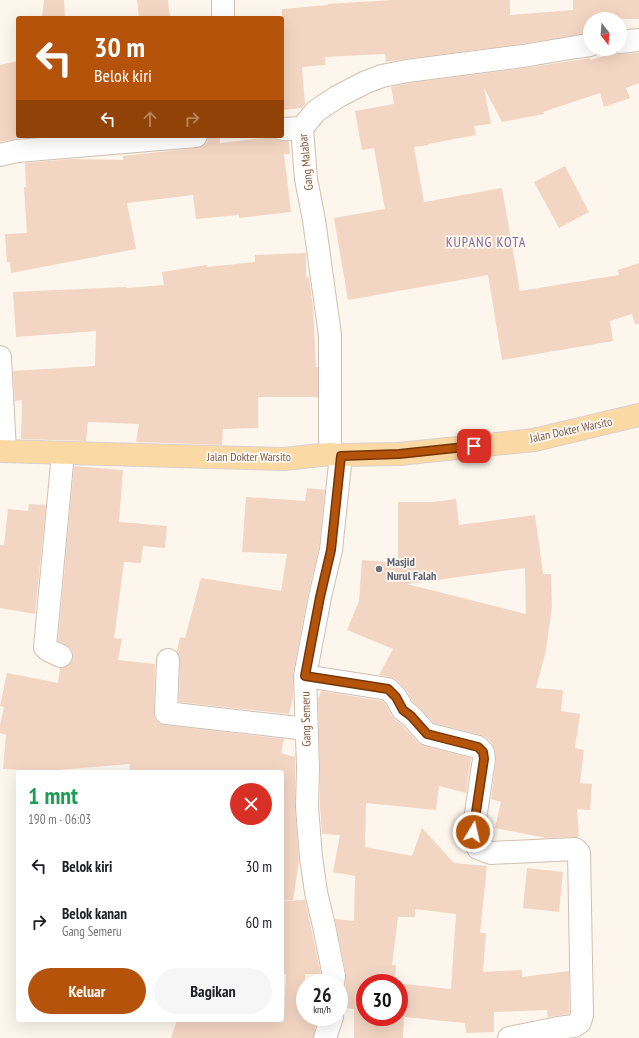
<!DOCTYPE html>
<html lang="id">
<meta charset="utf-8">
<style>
body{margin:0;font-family:"PT Sans Narrow",sans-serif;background:#f6f6f6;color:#202124;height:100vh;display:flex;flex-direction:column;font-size:15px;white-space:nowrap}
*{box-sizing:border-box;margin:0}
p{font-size:13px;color:#757577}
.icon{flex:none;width:22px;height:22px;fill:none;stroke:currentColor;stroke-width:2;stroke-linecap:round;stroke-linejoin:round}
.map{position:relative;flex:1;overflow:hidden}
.panel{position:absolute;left:16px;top:770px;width:268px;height:252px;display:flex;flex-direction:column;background:#fff;border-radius:4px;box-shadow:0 4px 16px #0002}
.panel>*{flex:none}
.top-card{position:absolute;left:16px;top:16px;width:268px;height:122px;border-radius:4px;box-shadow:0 4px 16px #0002;background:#b45309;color:#fff;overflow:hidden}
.needle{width:26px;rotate:163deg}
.tools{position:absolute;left:583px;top:12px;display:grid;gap:8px}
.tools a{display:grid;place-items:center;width:44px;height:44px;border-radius:50%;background:#fff;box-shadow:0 4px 16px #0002;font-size:20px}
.speed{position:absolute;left:296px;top:974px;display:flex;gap:8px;font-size:20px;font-weight:700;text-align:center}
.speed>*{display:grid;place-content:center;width:52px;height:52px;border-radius:50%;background:#fff;box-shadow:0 4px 16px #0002;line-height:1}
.speed small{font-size:10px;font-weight:400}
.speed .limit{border:6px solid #d22;background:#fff;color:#111}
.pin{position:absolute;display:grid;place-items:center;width:34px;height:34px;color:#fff;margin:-17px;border-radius:8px;box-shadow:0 2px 6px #0006}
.me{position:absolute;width:44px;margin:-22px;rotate:9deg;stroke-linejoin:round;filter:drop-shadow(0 0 3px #0008)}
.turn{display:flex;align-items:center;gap:14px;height:84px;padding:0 12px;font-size:18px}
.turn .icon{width:52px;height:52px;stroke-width:2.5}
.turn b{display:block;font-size:28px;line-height:34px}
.lanes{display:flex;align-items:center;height:38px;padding:0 12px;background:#0003;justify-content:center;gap:20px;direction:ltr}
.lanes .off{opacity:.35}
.round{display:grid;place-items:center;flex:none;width:42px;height:42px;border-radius:21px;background:#f6f6f6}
.headline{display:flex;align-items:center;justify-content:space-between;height:68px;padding:0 12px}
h1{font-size:24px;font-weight:800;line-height:30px;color:#1e9e55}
.primary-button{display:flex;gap:8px;margin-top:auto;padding:8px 12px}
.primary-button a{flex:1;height:46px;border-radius:24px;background:#b45309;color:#fff;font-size:16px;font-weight:800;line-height:46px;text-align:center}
.primary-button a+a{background:#f6f6f6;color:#202124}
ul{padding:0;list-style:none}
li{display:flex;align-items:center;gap:12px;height:56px;padding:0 12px}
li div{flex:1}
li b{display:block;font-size:15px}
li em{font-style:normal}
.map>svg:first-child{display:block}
.building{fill:#f3d5c3;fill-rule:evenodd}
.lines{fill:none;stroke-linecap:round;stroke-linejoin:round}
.minor-casing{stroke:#d1beb0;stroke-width:24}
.major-casing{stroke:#dad1cd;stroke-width:24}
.minor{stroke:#fff;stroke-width:22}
.major{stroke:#fbd9a5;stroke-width:22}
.route-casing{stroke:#753606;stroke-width:10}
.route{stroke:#b45309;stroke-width:7}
.worship-dot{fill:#6b7280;stroke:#fffaf3;stroke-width:1.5}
.labels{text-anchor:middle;stroke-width:3.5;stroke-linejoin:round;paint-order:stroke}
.street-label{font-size:12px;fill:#7a5c4d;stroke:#fffaf3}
.worship-label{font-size:12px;font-weight:bold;fill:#5b616d;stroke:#fffaf3;text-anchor:start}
.quarter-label{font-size:14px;letter-spacing:1px;fill:#846695;stroke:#fffaf3}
</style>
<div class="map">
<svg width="639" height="1038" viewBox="0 0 639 1038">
<rect width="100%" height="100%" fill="#fdf6ec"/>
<path class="building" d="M44 0H64L65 18H42Z
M137 0H168L170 18H139Z
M393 0H510V15L573 10V0H639V19H590V33L521 44 405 59 386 62 385 54 325 57V65L302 67 305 104 302 108 282 110V9L328 5V4Z
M615 53 621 54 639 53V83L626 88 630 98 604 107 600 93 543 112 544 114 502 122 484 88 491 124 474 126 476 135 428 144 429 145 414 147 424 202 502 188 520 291 619 275 618 270 639 263V324H635L632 314 610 321 613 341 502 360 488 275 348 300 334 218 385 209 374 148 362 150 355 111 394 104 391 87 409 83 525 68 590 58V60Z
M18 61V138L0 142V65Z
M220 137V143L272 137 277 140 282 141H289L290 154H284L291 212 239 218V215L196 219 193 195 127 203 136 249 11 273 10 262H7L5 234 27 233 24 187H26L25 163 71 159 123 160V156L197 148 203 146 207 142 208 138Z
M565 166 589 212 559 228 534 182Z
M306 253V277H309L313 307 316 367H318V397H258V428L223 429 222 445 136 442 139 424 88 422 86 441 21 439 22 400 15 401 13 371 95 366 96 331 16 337 13 292 126 287 127 288 164 285 162 272 207 265V267L255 262V255Z
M74 466 123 470 119 522 167 526 165 548 143 546 141 563 124 562 114 638 122 639 118 660 155 664 154 713 155 719 159 723 165 725 284 739 281 753 294 757 295 754V808L299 861 293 900H282V772H129L130 764 44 771 3 769 6 735 0 733V725L4 707 0 706 7 673 58 683 60 668H63L68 666 72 661 73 654 71 648 66 645 58 641Z
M307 488 325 490 319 548 308 594 293 674V698L289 714 179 702 180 660 179 655 177 652 180 637 185 638 201 578 281 591 287 554 242 552 246 497 305 501Z
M456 499 459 525 535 515 543 574H551L552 607 546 650 536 688 563 690 561 711 580 714 575 748 584 750 580 783 592 784 590 810 577 809 579 837H574L546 838 495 828 501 802 491 799 496 761 495 750 492 743 487 738 481 735 434 723 420 708 413 702 407 691 397 680 390 677 379 675 393 649 347 630 359 601 362 560 398 563V502H433ZM525 568 526 614 407 584Z
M29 504 46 505 35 614 0 608V545H4L8 509 28 511Z
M321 691 382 701 386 705 392 716 395 720 402 725 418 743 424 746 471 758 466 793 439 786 436 810 366 803 365 847 412 856 422 828 454 863 487 866 480 933H486L483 972 522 970V977L569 971V1014L548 1017 547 1010 494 1012V1032L466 1033 465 1023 404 1017 403 1038H354V1009L344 1008 346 974 335 919 354 921 355 876 333 872 340 835 322 834 320 807V767L318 699ZM415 909 456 914 451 989 395 983 396 965H392L398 917H415ZM365 983H399V1017H365Z
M527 868 563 872 559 912 523 908Z
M305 900 321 974H305V1017H316V1025L313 1038H171L177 1020H282V1016H284L286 974H282V901Z"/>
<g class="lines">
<defs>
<path id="minor" d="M223 0V18
M620 42 639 40
M282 129 302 128
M0 155 17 151 196 136
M0 357 5 451
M330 454V335L314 220 306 179 302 128 316 111 337 97 366 82 382 76 407 71 523 56 576 47 590 45
M61 656 48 650 45 647 63 453
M168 660 166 713 307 729
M305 676 388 689 396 697 403 710 411 716 427 734 478 747 483 752 484 759 473 833 478 848 491 853 575 849 579 853 582 1015 580 1022 574 1026 558 1028 509 1038
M333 983 334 976 324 926 316 892 311 857 307 807 308 767 305 676 320 597 331 550 341 455
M325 1038 332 1017"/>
<path id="major" d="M0 451 284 459 330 454 341 455 399 454 534 440 639 415"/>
</defs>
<use href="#minor" class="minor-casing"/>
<use href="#major" class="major-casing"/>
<use href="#minor" class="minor"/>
<use href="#major" class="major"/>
</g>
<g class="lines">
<defs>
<path id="route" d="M473 832 484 759 483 752 478 747 427 734 411 716 403 710 396 697 388 689 305 676 320 597 331 550 341 456 399 454 474 446"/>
</defs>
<use href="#route" class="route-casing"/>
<use href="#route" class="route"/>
</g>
<circle class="worship-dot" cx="379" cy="569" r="4"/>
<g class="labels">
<g class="street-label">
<text transform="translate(306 162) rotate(-96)" y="4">Gang Malabar</text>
<text transform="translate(571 430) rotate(-12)" y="4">Jalan Dokter Warsito</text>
<text x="249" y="461">Jalan Dokter Warsito</text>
<text transform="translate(306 719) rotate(-91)" y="4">Gang Semeru</text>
</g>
<g class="worship-label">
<text x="387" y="566">Masjid<tspan x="387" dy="14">Nurul Falah</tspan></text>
</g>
<g class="quarter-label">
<text x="486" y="247">KUPANG KOTA</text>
</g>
</g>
</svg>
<div class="tools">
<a><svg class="needle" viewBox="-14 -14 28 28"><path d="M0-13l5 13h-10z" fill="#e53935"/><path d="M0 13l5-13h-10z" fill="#757577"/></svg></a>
</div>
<div class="speed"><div>26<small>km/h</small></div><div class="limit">30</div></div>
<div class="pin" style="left:474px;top:446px;background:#d93025"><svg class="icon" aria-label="arrive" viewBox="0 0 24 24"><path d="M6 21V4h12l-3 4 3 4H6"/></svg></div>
<svg class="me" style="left:473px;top:832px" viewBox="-20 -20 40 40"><circle r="17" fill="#b45309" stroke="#fff" stroke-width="3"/><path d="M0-11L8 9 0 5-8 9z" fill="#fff"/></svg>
<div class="top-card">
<div class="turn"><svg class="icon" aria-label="left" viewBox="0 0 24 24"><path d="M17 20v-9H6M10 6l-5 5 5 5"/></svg><div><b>30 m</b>Belok kiri</div></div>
<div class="lanes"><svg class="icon" aria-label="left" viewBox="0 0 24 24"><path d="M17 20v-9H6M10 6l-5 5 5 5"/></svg><svg class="icon off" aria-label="ahead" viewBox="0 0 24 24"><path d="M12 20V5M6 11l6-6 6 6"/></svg><svg class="icon off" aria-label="right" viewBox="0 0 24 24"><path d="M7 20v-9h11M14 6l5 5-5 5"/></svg></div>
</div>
<section class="panel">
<div class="headline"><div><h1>1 mnt</h1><p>190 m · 06:03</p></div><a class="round" style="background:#d93025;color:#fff"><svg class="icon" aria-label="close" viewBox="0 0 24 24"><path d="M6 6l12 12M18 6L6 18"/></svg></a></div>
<ul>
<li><svg class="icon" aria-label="left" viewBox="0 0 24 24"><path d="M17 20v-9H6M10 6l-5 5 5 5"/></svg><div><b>Belok kiri</b></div><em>30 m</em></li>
<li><svg class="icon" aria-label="right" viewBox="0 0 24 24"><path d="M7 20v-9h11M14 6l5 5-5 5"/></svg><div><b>Belok kanan</b><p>Gang Semeru</p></div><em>60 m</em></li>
</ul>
<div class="primary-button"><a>Keluar</a><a>Bagikan</a></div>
</section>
</div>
